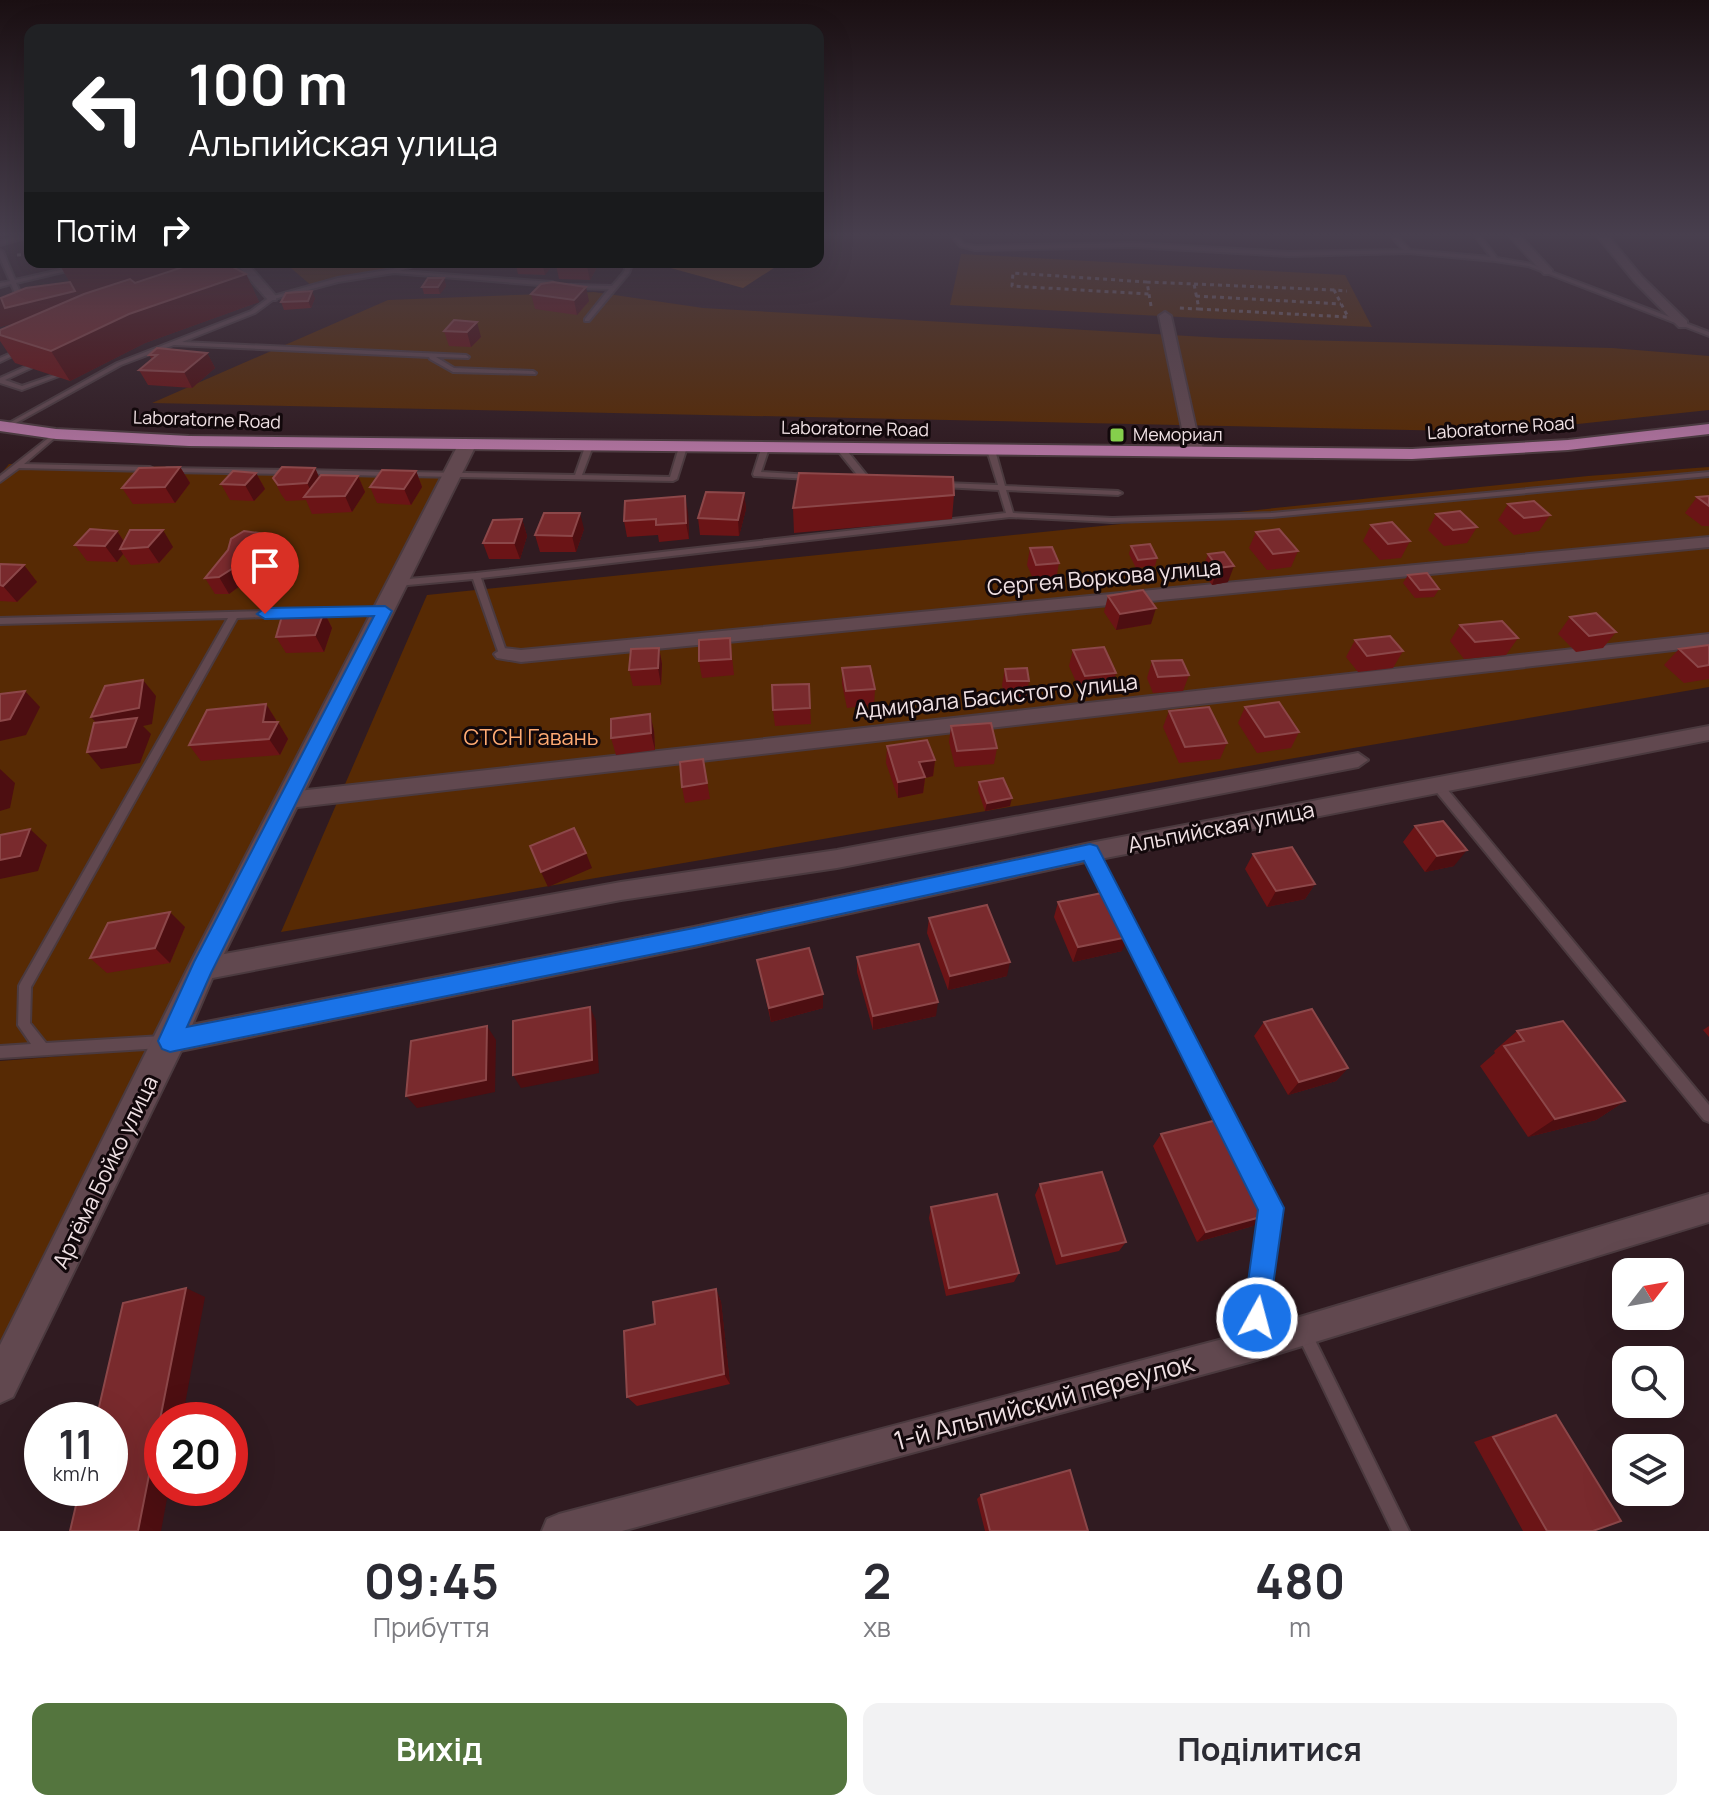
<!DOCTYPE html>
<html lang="uk">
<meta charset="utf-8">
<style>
body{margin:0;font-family:Manrope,sans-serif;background:#f2f2f3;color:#2b2b33;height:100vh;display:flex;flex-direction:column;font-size:30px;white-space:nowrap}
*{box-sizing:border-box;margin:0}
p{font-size:26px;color:#7c7c81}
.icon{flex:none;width:44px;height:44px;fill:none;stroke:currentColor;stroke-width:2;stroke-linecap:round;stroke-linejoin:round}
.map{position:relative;height:1531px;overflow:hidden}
.drawer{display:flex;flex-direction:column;background:#fff;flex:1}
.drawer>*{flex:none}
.hud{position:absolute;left:24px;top:24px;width:800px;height:244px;border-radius:16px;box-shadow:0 8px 32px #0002;background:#202124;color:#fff;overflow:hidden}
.needle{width:52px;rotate:59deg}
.buttons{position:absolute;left:1612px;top:1258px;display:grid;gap:16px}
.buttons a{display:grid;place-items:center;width:72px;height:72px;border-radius:16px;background:#fff;box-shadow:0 8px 32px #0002;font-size:40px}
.speed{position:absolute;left:24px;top:1402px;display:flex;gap:16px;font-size:40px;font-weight:700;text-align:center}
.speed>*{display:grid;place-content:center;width:104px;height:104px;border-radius:50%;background:#fff;box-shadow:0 8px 32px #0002;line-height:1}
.speed small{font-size:20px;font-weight:400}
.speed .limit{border:12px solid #d22;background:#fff;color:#111}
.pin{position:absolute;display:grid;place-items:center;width:68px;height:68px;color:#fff;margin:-82px -34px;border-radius:50% 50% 50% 0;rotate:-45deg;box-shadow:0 0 8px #0007}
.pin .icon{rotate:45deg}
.me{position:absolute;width:88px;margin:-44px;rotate:7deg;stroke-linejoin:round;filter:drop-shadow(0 0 6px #0008)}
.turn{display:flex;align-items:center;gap:28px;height:168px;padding:0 32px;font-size:36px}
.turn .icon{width:104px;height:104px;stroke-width:2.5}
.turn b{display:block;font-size:56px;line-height:68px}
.then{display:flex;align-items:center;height:76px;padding:0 32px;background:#0003;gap:16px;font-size:30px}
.eta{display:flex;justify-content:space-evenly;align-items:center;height:136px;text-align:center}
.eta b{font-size:48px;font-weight:700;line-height:56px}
.primary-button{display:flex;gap:16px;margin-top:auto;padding:16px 32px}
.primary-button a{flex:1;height:92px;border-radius:16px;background:#54753e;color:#fff;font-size:32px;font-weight:700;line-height:92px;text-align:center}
.primary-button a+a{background:#f2f2f3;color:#2b2b33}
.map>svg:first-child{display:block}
.green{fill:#572a04}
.forest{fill:#7c4214}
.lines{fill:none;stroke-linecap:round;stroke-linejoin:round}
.lane-casing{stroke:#4b3a3f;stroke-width:4}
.street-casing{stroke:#4b3a3f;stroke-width:4}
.secondary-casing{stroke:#4b3a3f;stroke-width:4}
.primary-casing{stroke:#4b3a3f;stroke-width:4}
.path{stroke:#7e6c70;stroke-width:3;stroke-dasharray:4 4;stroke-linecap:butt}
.lane{fill:#61484f;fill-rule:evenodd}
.street{fill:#61484f;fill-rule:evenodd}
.secondary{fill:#61484f;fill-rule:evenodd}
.primary{fill:#ad719c;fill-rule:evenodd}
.wall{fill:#6b1416}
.shaded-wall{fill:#4d0e11}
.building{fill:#792a2d;stroke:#8c4749;stroke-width:2}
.route{fill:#1a73e8;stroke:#114b97;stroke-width:2}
.poi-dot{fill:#85cf4c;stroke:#12080b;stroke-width:3}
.labels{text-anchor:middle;stroke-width:6;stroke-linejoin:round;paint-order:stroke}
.far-street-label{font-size:18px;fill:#f0e1e4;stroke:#12080b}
.far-poi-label{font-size:18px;fill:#f0e1e4;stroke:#12080b;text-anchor:start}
.street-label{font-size:22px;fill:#f0e1e4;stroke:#12080b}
.park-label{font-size:22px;fill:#ffab73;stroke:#12080b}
.near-street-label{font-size:26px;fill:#f0e1e4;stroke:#12080b}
</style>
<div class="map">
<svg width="1709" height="1531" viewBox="0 0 1709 1531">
<rect width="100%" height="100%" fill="#301b21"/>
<path class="green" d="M961 254 1345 275 1372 327 950 305Z
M284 262H420L313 287Z
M594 292 703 308 1223 338 1612 348 1709 356V410L1504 432 152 403 388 300Z
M9 464 447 472 162 1036 0 1049V475Z
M1709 467V687L281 932 427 595 1588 476Z
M153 1049 0 1355V1061Z"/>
<path class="forest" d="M649 262H783L743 288Z"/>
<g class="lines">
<defs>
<path id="lane" d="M18 237H28L0 245V241Z
M952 237H957L964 244 975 246 1134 243 1289 252 1403 250 1392 237H1397L1410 250 1491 257 1476 237H1481L1497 258 1531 264 1709 332V336L1528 266 1495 261 1408 253 1289 256 1134 247 975 250 960 246Z
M0 250 3 252 15 280 95 262H105L16 283 23 298 29 299 21 302 18 300 11 284 0 287V283L10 281 0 258Z
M416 262H424L400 271 552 282 555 284 552 286 394 273 338 282 274 299 255 313 182 342 466 355 469 357 468 358 436 357 454 368 533 371 536 373 535 374 453 372 430 359 429 357 174 345 121 365 7 428 2 427 117 363 251 311 270 297 338 278 393 269Z
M627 262H633L629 273 589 321H585V319L609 289 572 288 570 287V285L612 286 624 272Z
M18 350 23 351 0 362V358Z
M29 365 32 367 31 368 5 380 22 386 54 375 59 376 22 390 0 383V378Z
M56 432 58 433V435L24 464 150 467 154 469 150 471 19 468 0 482V476Z
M586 444 593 446 582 475 670 477 679 447 683 445 687 447 677 479 673 481 406 476 402 474 406 472 575 475Z
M762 446 769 448 761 472 811 475 815 477 811 479 754 476 753 474Z
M838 447H844L869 478V482H863L838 451Z
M988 448 995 450 1005 486 1118 491 1122 493 1118 495 1006 490 1013 513 1112 518 1272 513 1709 472V476L1272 517 1112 522 1010 517 481 578 507 654 503 657 499 654 473 579 397 586 393 583 397 580 476 573 1006 513 999 490 943 487 939 485 943 483 998 485 987 450Z
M167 468 290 470 294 472 290 474 170 472 166 470Z
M303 470 390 472 394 474 390 476 306 474H303Z
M383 608 386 609 387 611 386 613 237 618 31 987 30 1023 46 1043 162 1036 166 1038 168 1042 166 1046 162 1048 0 1058V1046L31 1044 18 1025 19 986 21 982 228 618 0 624V618Z
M1438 782 1442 783 1709 1105V1122L1704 1120 1434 789 1433 786 1434 783Z
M1090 848 1094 849 1278 1208 1262 1344 1259 1349 1254 1352 1249 1349 1246 1344 1264 1209 1085 852 1086 849Z
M1305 1327 1310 1330 1409 1531H1392L1300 1340 1297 1335 1300 1330Z"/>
<path id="street" d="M1510 237H1521L1552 270V274H1544Z
M1598 237H1609L1642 277 1687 321V327H1679L1634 281Z
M235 262H246L276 296V300H268Z
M1165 312 1171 316 1198 438 1206 453 1204 456H1194L1184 438 1159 316Z
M1709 537V547L521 662 497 658 494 654 503 648 521 650Z
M1709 634V646L289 808 282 806 279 800 282 794 289 792Z
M1709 726V740L1090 861 694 947 170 1053 161 1049 158 1041 161 1033 170 1029 694 927 1090 843Z
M1358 753 1368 760 1358 767 837 868 621 900 202 980 194 976 190 969 194 962 202 958 621 882 837 850Z
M1709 1194V1222L1253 1361 622 1531H542L547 1519 559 1514 1253 1331Z"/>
<path id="secondary" d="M467 440 476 445 214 974 181 1051 13 1397 0 1403V1345L192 960 458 445Z"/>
<path id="primary" d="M0 421 56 429 189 436 1412 449 1568 440 1709 424V434L1568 450 1412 459 189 446 56 439 0 431Z"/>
</defs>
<use href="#lane" class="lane-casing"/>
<use href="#street" class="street-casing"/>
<use href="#secondary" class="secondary-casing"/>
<use href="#primary" class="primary-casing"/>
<path class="path" d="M17 255 30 254
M1147 282 1013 273 1012 286 1149 294
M1194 284 1334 290
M1196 296 1341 304
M1151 306 1147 282 1194 284 1199 309 1179 308
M1199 309 1348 317 1334 290 1347 291"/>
<use href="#lane" class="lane"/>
<use href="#street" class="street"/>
<use href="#secondary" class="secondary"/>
<use href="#primary" class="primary"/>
</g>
<path class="wall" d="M58 262 246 274 259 302 145 343 70 381 15 363 0 341V330L22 321 0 327V297L1 298 70 282Z
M515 262H553V264L545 275 518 274Z
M558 262H595L596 269 590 280 559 279 556 265Z
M444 278 446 286 440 294H424L422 287Z
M531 294 589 301 577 315 535 309Z
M315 298 311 308 284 310 281 302Z
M454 320 481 337 471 347 449 346 444 331Z
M207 353 215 368 192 388 148 385 139 370 152 360 149 355Z
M180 467 190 483 175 503 133 504 122 488Z
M315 468 319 478 358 476 365 492 352 512 312 514 306 500 286 501 281 494 273 478Z
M416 471 422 487 411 505 377 503 370 487Z
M256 473 265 489 254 501 230 500 221 484Z
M744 493 746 509 739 536 700 535 698 518Z
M954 495 952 519 794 533 793 508Z
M1709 496V526H1702L1685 513 1697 497Z
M1508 504 1550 515 1539 531 1514 535 1498 520Z
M688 512 689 539 659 542 658 535 627 537 624 521Z
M1436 514 1477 527 1467 543 1444 546 1428 530Z
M522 519 527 536 520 559H489L483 543Z
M1371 525 1410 541 1401 558 1380 560 1363 541Z
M584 529 576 552H540L535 535Z
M117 531 124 541 173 547 159 563 131 565 123 554 117 562 87 561 75 545Z
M1256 532 1298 551 1291 567 1267 570 1249 548Z
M1131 546 1157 558 1155 566 1136 568 1129 554Z
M1030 548 1059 563 1056 580 1034 581 1027 565Z
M282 552 266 577 244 583 229 594H215L205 578Z
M1208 554 1228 582 1212 585 1202 571Z
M0 564 24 565 37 582 17 602 0 601Z
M1408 575 1439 589 1434 597 1415 598 1403 583Z
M1108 596 1151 624 1116 630 1104 612Z
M324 612 332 628 324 652 286 653 276 637Z
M1570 617 1616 632 1603 648 1576 652 1558 634Z
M1460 625 1518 638 1506 655 1464 659 1450 641Z
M730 638 734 675 702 678 699 661Z
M1355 640 1403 651 1393 668 1358 672 1346 657Z
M1709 645V679L1684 683 1664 665 1679 649Z
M659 648 662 664 661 685 633 686 629 670Z
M1073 650 1116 673 1112 690 1081 693 1069 666Z
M1152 661 1189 675 1183 691 1153 693 1147 678Z
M842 668 875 689 874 705 847 708 842 684Z
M1005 669 1029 681 1026 697 1005 698 1002 685Z
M809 684 811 724 775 726 773 710Z
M266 704 276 720V722H278L288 739 280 755 201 761 189 745Z
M1245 707 1299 732 1291 748 1257 753 1238 723Z
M1169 711 1227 743 1220 759 1179 763 1163 727Z
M650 714 654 731 655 750 616 755 611 738Z
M951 726 997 748 994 764 955 767 949 742Z
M887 746 935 760 933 776 925 778 923 793 898 798 886 763Z
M706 775 710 799 685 803 682 787Z
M979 782 1010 806 985 811 978 790Z
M1415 826 1454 866 1425 872 1403 842Z
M1253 854 1315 884 1305 899 1267 907 1245 869Z
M1058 902 1122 951 1073 962 1054 917Z
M929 918 1007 976 948 990 927 933Z
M185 927 170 963 107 973 90 958Z
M857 957 936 1016 873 1030 857 972Z
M757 960 823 1008 771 1022Z
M1264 1022 1348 1068 1336 1081 1288 1095 1254 1036Z
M1709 1026V1037L1703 1030Z
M1517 1031 1625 1101 1596 1120 1528 1137 1480 1066 1495 1053 1494 1051Z
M1161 1134 1253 1226 1197 1242 1153 1146Z
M1040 1184 1126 1242 1119 1251 1056 1265 1035 1195Z
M931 1207 1019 1273 1014 1282 946 1296 929 1218Z
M716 1289 721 1302 730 1384 637 1406 627 1397 655 1324Z
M1556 1415 1593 1531H1523L1474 1442 1534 1421Z
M981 1495 1088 1531H985L977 1499Z"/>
<path class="shaded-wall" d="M58 262H214L203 278 0 327V297L7 307 75 291Z
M542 262H553V264L545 275Z
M589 262H595L596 269 590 280 587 266Z
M246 274 259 302 145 343 70 381 51 351 129 314Z
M444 278 446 286 440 294 438 287Z
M586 287 589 301 577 315 574 300Z
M312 291 315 298 311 308 308 301Z
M477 322 481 337 471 347 467 332Z
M207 353 215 368 192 388 184 372Z
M180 467 190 483 175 503 165 487Z
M315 468 322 484 314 497 307 483Z
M416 471 422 487 411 505 404 489Z
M256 473 265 489 254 501 245 485Z
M358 476 365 492 352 512 345 496Z
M744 493 746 509 739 536 738 520Z
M685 496 688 512 689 539 686 523Z
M580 513 584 529 576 552 572 536Z
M522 519 527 536 520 559 514 543Z
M163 530 173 547 159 563 148 547Z
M117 531 128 548 120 549 123 554 117 562 105 546Z
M273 535 282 552 266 577 244 583 229 594 219 577Z
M24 565 37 582 17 602 3 586Z
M1234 566 1228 582 1212 585 1218 568Z
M1156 608 1151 624 1116 630 1120 614Z
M324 612 332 628 324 652 315 635Z
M659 648 662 664 661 685 658 668Z
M143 680 156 696 152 724 143 726 151 734 140 763 101 769 87 752 105 733 91 717Z
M25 691 40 707 26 735 0 741V721Z
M266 704 276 720 275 727 278 722 288 739 280 755 269 739 263 722Z
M650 714 654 731 655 750 651 733Z
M935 760 933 776 925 778 923 793 898 798V782L919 762Z
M0 769 15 783 10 808 0 811Z
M1012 798 1010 806 985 811 987 803Z
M30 829 47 845 38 871 0 879V860Z
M1467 850 1454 866 1425 872 1437 856Z
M586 853 592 868 548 887 541 872Z
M1315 884 1305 899 1267 907 1276 891Z
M170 912 185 927 170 963 155 948Z
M1128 937 1122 951 1073 962 1078 947Z
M1010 962 1007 976 948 990 950 976Z
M823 994V1008L771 1022 769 1008Z
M938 1002 936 1016 873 1030V1016Z
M590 1007 596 1021 599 1073 521 1088 513 1075Z
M487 1026 496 1040 495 1092 417 1108 406 1096Z
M1348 1068 1336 1081 1288 1095 1299 1082Z
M1625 1101 1596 1120 1528 1137 1555 1119Z
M1264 1216 1253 1226 1197 1242 1206 1232Z
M186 1288 205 1297 182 1420H162V1488H169L161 1531H138Z
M716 1289 721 1302 730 1384 724 1374Z"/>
<path class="building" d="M198 262H224L246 274 129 314 51 351 0 335V330L84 294 130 279 135 283Z
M558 262H589L587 266 556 265Z
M428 278H444L438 287H422Z
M70 282 75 291 5 308 1 298 26 288Z
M553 282 586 287 574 300 531 294 541 284Z
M312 291 308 301 281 302 286 293Z
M454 320 477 322 467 332 444 331Z
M157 348 207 353 184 372 139 370 157 355H149Z
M180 467 165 487 122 488 139 468Z
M282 467 315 468 307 483 278 485 273 478Z
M382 470 416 471 404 489 370 487Z
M233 471 256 473 245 485 221 484Z
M799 473 953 477 954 495 793 508Z
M321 475 358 476 345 496 304 497Z
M706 492 744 493 738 520 698 518Z
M685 496 686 523 656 525V519L624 521 625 501Z
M1709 496V506L1697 497Z
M1534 501 1550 515 1524 518 1508 504Z
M1460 511 1477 527 1453 530 1436 514Z
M544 513H580L572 536 535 535Z
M522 519 514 543H483L493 520Z
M1392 522 1410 541 1388 544 1371 525Z
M90 529 117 531 105 546 75 545Z
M1279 529 1298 551 1273 554 1256 532Z
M130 530H163L148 547 120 549Z
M244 531 273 535 257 560 235 567 219 577 205 578 228 550 231 539Z
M1150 544 1157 558 1138 560 1131 546Z
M1052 547 1059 563 1036 565 1030 548Z
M1224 552 1234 566 1218 568 1208 554Z
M0 564 24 565 3 586 0 585Z
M1427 573 1439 589 1420 590 1408 575Z
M1143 590 1156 608 1120 614 1108 596Z
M324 612 315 635 276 637 282 616Z
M1596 613 1616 632 1589 636 1570 617Z
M1502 621 1518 638 1475 642 1460 625Z
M1390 636 1403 651 1367 656 1355 640Z
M730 638 731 659 699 661V640Z
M1709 645V665L1698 667 1679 649Z
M1104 647 1116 673 1085 676 1073 650Z
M659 648 658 668 629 670 631 649Z
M1182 660 1189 675 1158 677 1152 661Z
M870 666 875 689 846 691 842 668Z
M1027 668 1029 681H1007L1005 669Z
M143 680 139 708 91 717 105 686Z
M809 684 810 708 773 710 772 685Z
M25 691 10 719 0 721V694Z
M1279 702 1299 732 1265 737 1245 707Z
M266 704 263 722H278L269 739 189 745 207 710Z
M1209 707 1227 743 1185 747 1169 711Z
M650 714 651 733 611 738V719Z
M137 718 126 747 87 752 94 723Z
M991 723 997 748 957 751 951 726Z
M927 740 935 760 919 762 925 777 898 782 887 746Z
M703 759 707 783 682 787 680 762Z
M1003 778 1012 798 987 803 979 782Z
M1443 821 1467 850 1437 856 1415 826Z
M574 828 586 853 541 872 530 846Z
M30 829 20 856 0 860V835Z
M1292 847 1315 884 1276 891 1253 854Z
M1107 892 1128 937 1078 947 1058 902Z
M987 905 1010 962 950 976 929 918Z
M170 912 155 948 90 958 108 923Z
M919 944 938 1002 873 1016 857 957Z
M809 948 823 994 769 1008 757 960Z
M590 1007 592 1060 513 1075V1021Z
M1312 1009 1348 1068 1299 1082 1264 1022Z
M1563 1021 1625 1101 1555 1119 1504 1046 1524 1041 1517 1031Z
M487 1026 486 1080 406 1096 411 1041Z
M1217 1120 1264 1216 1206 1232 1161 1134Z
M1102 1172 1126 1242 1062 1256 1040 1184Z
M997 1194 1019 1273 949 1288 931 1207Z
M186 1288 138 1531H70L80 1488H110V1420H96L123 1303Z
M716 1289 724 1374 627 1397 624 1331 655 1324 653 1302Z
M1556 1415 1621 1521 1593 1531H1547L1493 1437Z
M1070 1470 1088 1531H990L981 1495Z"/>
<linearGradient id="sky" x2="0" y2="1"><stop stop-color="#1a0f12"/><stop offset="0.52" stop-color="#483f4e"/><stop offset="1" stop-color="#483f4e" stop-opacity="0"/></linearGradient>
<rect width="1709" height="452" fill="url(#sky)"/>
<path class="route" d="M385 606 392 611 211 973 187 1027 694 928 1090 844 1097 846 1284 1208 1267 1328 1257 1332 1247 1328 1243 1318 1258 1210 1084 861 694 946 170 1052 162 1049 158 1041 194 962 374 616 265 619 257 614 265 608Z"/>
<rect class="poi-dot" x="1109" y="427" width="16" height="16" rx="4"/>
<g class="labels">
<g class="far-street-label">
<text transform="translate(207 420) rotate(2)" y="6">Laboratorne Road</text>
<text transform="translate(1501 428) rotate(-4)" y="6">Laboratorne Road</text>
<text transform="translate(855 429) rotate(1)" y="6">Laboratorne Road</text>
</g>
<g class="far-poi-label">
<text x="1133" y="441">Мемориал</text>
</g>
<g class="street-label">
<text transform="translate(1104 577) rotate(-5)" y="8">Сергея Воркова улица</text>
<text transform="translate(996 696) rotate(-6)" y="8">Адмирала Басистого улица</text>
<text transform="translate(1221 827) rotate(-11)" y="8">Альпийская улица</text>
<text transform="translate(105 1172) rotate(-64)" y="8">Артёма Бойко улица</text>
</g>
<g class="park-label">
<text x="531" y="745">СТСН Гавань</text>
</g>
<g class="near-street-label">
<text transform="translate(1044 1402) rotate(-15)" y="9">1-й Альпийский переулок</text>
</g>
</g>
</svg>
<div class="buttons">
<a><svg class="needle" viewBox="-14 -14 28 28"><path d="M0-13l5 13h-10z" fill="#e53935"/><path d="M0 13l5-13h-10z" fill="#7c7c81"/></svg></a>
<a><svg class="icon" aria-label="search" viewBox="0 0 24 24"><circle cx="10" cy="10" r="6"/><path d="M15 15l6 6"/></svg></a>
<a><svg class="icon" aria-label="layers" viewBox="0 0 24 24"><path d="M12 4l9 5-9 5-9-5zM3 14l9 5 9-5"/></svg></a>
</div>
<div class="speed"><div>11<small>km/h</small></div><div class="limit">20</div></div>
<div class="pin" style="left:265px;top:614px;background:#d93025"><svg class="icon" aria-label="arrive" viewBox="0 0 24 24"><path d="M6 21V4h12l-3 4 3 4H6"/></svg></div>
<svg class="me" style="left:1257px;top:1318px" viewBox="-20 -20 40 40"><circle r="17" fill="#1a73e8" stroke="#fff" stroke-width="3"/><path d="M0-11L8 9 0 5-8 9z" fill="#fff"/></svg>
<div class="hud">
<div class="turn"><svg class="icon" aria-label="left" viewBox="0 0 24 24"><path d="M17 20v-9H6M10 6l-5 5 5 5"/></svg><div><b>100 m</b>Альпийская улица</div></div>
<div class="then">Потім<svg class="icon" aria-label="right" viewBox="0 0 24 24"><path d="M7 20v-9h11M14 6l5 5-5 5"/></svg></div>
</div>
</div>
<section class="drawer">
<div class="eta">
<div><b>09:45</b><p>Прибуття</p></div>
<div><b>2</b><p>хв</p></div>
<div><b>480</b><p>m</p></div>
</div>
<div class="primary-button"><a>Вихід</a><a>Поділитися</a></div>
</section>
